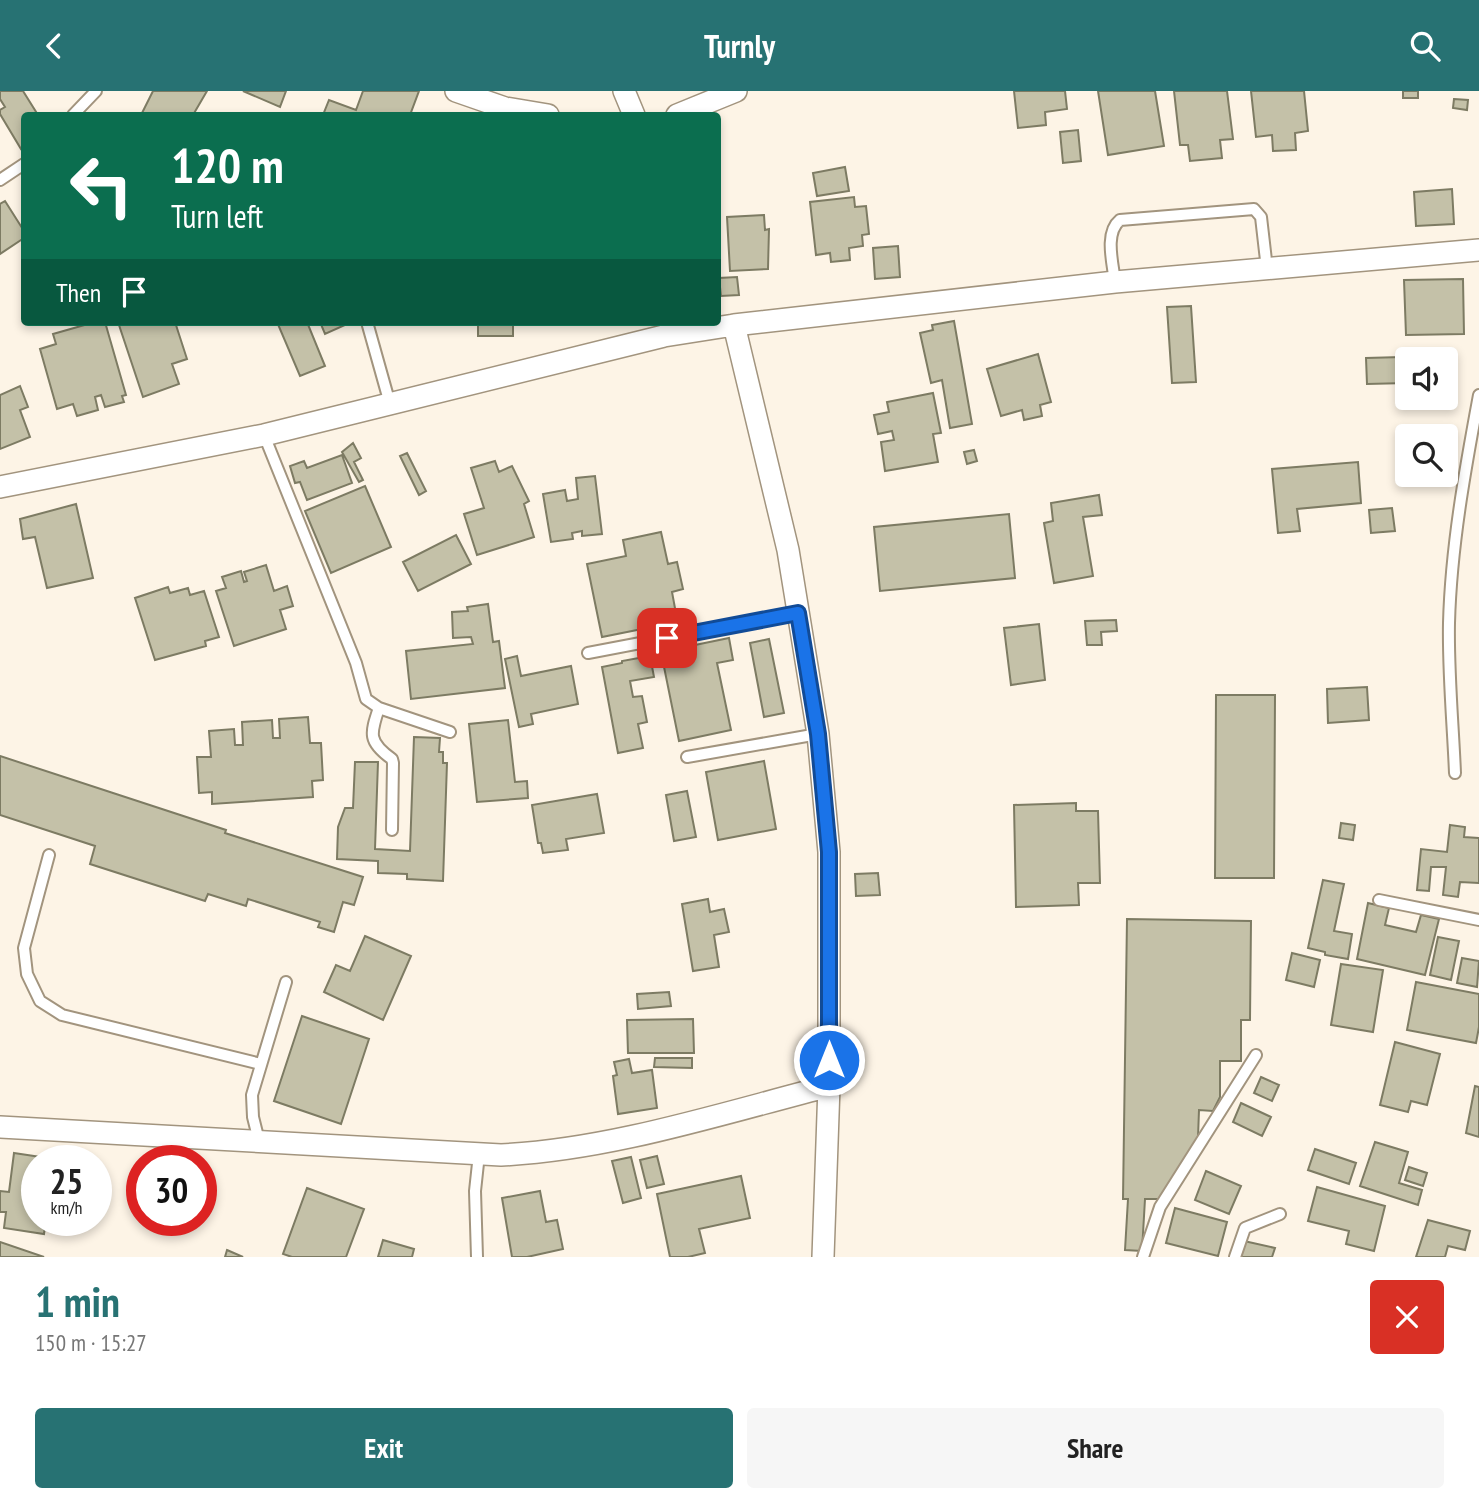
<!DOCTYPE html>
<meta charset="utf-8">
<style>
body{margin:0;font-family:"PT Sans Narrow",sans-serif;background:#f6f6f6;color:#222;height:100vh;display:flex;flex-direction:column;font-size:26px;white-space:nowrap}
*{box-sizing:border-box;margin:0}
p{font-size:23px;color:#767676}
.icon{flex:none;width:38px;height:38px;fill:none;stroke:currentColor;stroke-width:2;stroke-linecap:round;stroke-linejoin:round}
.map{position:relative;height:1166px;overflow:hidden}
.panel{display:flex;flex-direction:column;background:#fff;flex:1}
.panel>*{flex:none}
.hud{position:absolute;left:21px;top:21px;width:700px;height:214px;border-radius:7px;box-shadow:0 4px 10px #0003;background:#0b6e4f;color:#fff;overflow:hidden}
.buttons{position:absolute;left:1395px;top:256px;display:grid;gap:14px}
.buttons a{display:grid;place-items:center;width:63px;height:63px;border-radius:7px;background:#fff;box-shadow:0 4px 10px #0003;font-size:35px}
.speed{position:absolute;left:21px;top:1054px;display:flex;gap:14px;font-size:35px;font-weight:700;text-align:center}
.speed>*{display:grid;place-content:center;width:91px;height:91px;border-radius:50%;background:#fff;box-shadow:0 4px 10px #0003;line-height:1}
.speed small{font-size:18px;font-weight:400}
.speed .limit{border:10px solid #d22;background:#fff;color:#111}
.pin{position:absolute;display:grid;place-items:center;width:60px;height:60px;color:#fff;margin:-30px;border-radius:14px;box-shadow:0 4px 10px #0006}
.me{position:absolute;width:77px;margin:-38px;rotate:0deg;stroke-linejoin:round;filter:drop-shadow(0 0 5px #0008)}
.turn{display:flex;align-items:center;gap:24px;height:147px;padding:0 35px;font-size:32px}
.turn .icon{width:91px;height:91px;stroke-width:2.5}
.turn b{display:block;font-size:49px;line-height:60px}
.then{display:flex;align-items:center;height:66px;padding:0 35px;background:#0003;gap:14px;font-size:26px}
.round{display:grid;place-items:center;flex:none;width:74px;height:74px;border-radius:7px;background:#f6f6f6}
.summary{display:flex;align-items:center;justify-content:space-between;height:119px;padding:0 35px}
h1{font-size:42px;font-weight:600;line-height:52px;color:#277273}
.button{display:flex;gap:14px;margin-top:auto;padding:14px 35px}
.button a{flex:1;height:80px;border-radius:7px;background:#277273;color:#fff;font-size:28px;font-weight:600;line-height:80px;text-align:center}
.button a+a{background:#f6f6f6;color:#222}
header{display:flex;justify-content:space-between;align-items:center;height:91px;padding:0 35px;background:#277273;color:#fff;font-size:32px;font-weight:600}
.map>svg:first-child{display:block}
.building{fill:#c4c1a8;stroke:#7d7b63;stroke-width:2}
.lines{fill:none;stroke-linecap:round;stroke-linejoin:round}
.lane-casing{stroke:#a2947e;stroke-width:14}
.street-casing{stroke:#a2947e;stroke-width:24}
.lane{stroke:#fff;stroke-width:10}
.street{stroke:#fff;stroke-width:21}
.route-casing{stroke:#114b97;stroke-width:18}
.route{stroke:#1a73e8;stroke-width:12}
</style>
<header><svg class="icon" aria-label="back" viewBox="0 0 24 24"><path d="M15 5l-7 7 7 7"/></svg>Turnly<svg class="icon" aria-label="search" viewBox="0 0 24 24"><circle cx="10" cy="10" r="6"/><path d="M15 15l6 6"/></svg></header>
<div class="map">
<svg width="1479" height="1166" viewBox="0 0 1479 1166">
<rect width="100%" height="100%" fill="#fdf4e6"/>
<path class="building" d="M0 0H23L38 24H24V56L21 58 0 23V19L5 16 0 8Z
M153 0H207L193 24H141Z
M243 0H286L280 16Z
M363 0H419L410 24H323L329 9 356 19Z
M1014 0H1065L1067 18 1045 21 1046 34 1018 37Z
M1098 0H1155L1164 55 1108 64Z
M1174 0H1227L1233 48 1220 49 1222 67 1190 70 1188 54H1180Z
M1251 0H1304L1308 40 1295 42 1296 59 1273 60 1272 44 1256 46Z
M1403 0H1418V7H1403Z
M1454 8 1468 9 1467 19 1453 17Z
M1078 39 1081 70 1063 72 1060 41Z
M845 76 849 100 817 105 813 82Z
M1452 98 1454 133 1416 135 1414 101Z
M854 106 855 116 866 115 869 143 862 144 863 155 849 157 850 169 831 171 830 162 816 164 810 111Z
M5 110 24 140V147L0 163V113Z
M764 124 765 139 769 138 768 178 730 180 727 126Z
M898 155 900 186 875 188 873 157Z
M737 186 739 204 721 205 719 187Z
M1463 188 1464 243 1406 244 1404 189Z
M1191 215 1196 291 1172 292 1167 216Z
M954 230 972 333 950 337 942 289 931 292 920 242 933 239 932 234Z
M95 231H105L126 304 122 305 124 311 105 316 101 304 95 306 98 319 77 325 73 313 57 318 40 258 56 253 53 243Z
M118 231H175L187 268 172 273 179 293 143 306Z
M277 231H307L325 275 300 285Z
M320 231H344L345 234 325 243Z
M478 231H513V245H478Z
M1038 263 1051 311 1040 314 1042 325 1024 329 1022 319 1001 325 987 278Z
M1439 265V268H1407V292L1367 293 1366 267Z
M20 295 28 316 20 319 30 346 0 358V304Z
M933 302 941 342 933 343 938 371 885 380 881 351 894 349 892 340 878 343 874 324 889 321 887 311Z
M353 352 361 367 354 371 363 389 359 391 342 361Z
M974 359 977 370 967 373 964 361Z
M407 362 426 400 419 404 400 365Z
M342 364 352 392 307 409 300 391 295 392 290 375 304 370 307 377Z
M495 370 499 381 512 375 529 410 524 413 534 446 477 464 464 423 484 417 471 377Z
M1358 371 1361 412 1297 418 1300 440 1278 442 1272 378Z
M595 385 602 443 582 445V440L572 442 573 448 551 451 543 403 565 399 567 410 578 408 576 387Z
M365 395 391 456 331 482 305 420Z
M1099 404 1102 424 1083 426 1093 485 1054 492 1044 432 1053 430 1051 412Z
M76 413 93 487 47 497 35 446 23 448 20 428Z
M1392 417 1395 440 1371 442 1369 419Z
M1009 423 1015 487 880 500 874 436Z
M661 441 668 473 677 471 683 498 672 501 677 528 666 530 667 533 602 546 587 473 626 465 623 449Z
M456 444 471 473 418 500 403 471Z
M266 474 274 500 287 495 293 515 280 519 286 538 234 555 216 500 226 497 222 486 241 480 244 491 247 490 244 481Z
M168 496 170 502 188 497 190 504 204 500 219 546 205 550 206 555 155 569 135 507Z
M488 513 493 551 499 550 505 597 411 608 406 560 473 553 471 546 453 547 452 521 468 520 467 516Z
M1116 529 1117 540 1101 541 1102 554H1087L1085 530Z
M1039 533 1045 589 1011 594 1004 537Z
M729 547 733 569 717 572 731 639 679 650 661 561Z
M769 548 784 622 764 626 750 552Z
M517 565 521 585 571 575 578 613 531 623 533 633 519 636 505 568Z
M650 565 654 586 630 590 633 606 642 605 647 631 638 633 643 657 618 662 602 576 622 572V570Z
M1367 596 1369 629 1328 632 1327 598Z
M1216 604H1275L1274 787H1215Z
M308 626 310 652H321L323 689 312 690 313 706 212 713V701L199 702 197 666H211L209 640 234 638 235 654H243L242 631 272 629 273 647H280L279 628Z
M508 629 515 691 527 690 528 707 477 711 469 633Z
M414 646 440 647 439 661H443V672H447L443 790 407 788V783L378 782V770L337 768 338 736 345 717H353L355 671H378L375 758 410 760Z
M0 665 226 739 225 742 363 786 354 814 343 811 334 841 318 836 320 831 248 808 246 815 208 803 205 810 90 773 95 755 0 724Z
M764 670 776 738 718 749 706 681Z
M687 700 696 746 674 750 666 704Z
M597 703 604 742 566 748 568 759 543 762 541 752H538L532 714Z
M1076 712V720H1098L1100 792H1078L1079 814 1016 816 1014 714Z
M1341 732 1355 734 1353 749 1339 747Z
M1450 734 1465 736 1464 746 1479 747V792L1460 791 1458 806 1443 804 1446 776H1431L1429 800 1417 799 1421 758 1447 761Z
M878 782 880 804 856 805 855 783Z
M1323 789 1344 793 1334 840 1352 843 1348 868 1325 864V861L1308 857Z
M708 808 710 821 724 818 729 841 714 844 719 876 693 880 682 813Z
M1368 812 1389 817 1385 834 1416 841 1421 824 1439 828 1425 884 1357 868Z
M1127 828 1251 830 1250 929H1241V970H1220V1006L1213 1020 1199 1019 1198 1047 1159 1108H1145L1142 1160 1125 1159 1128 1108H1123Z
M365 845 411 865 383 929 324 901 336 874 350 880Z
M1438 846 1459 850 1451 889 1430 884Z
M1292 862 1320 869 1314 896 1286 889Z
M1462 867 1479 870 1477 896 1457 892Z
M1341 873 1383 879 1373 941 1331 934Z
M1416 891 1479 903V936L1476 952 1407 939Z
M669 901 671 915 638 918 637 903Z
M302 925 369 948 341 1033 274 1010Z
M693 928 694 962H628L627 929Z
M1395 951 1440 963 1427 1014 1411 1010 1408 1021 1380 1014Z
M655 967H692V977L654 976Z
M629 968 632 982 652 979 657 1017 618 1023 613 985 617 984 614 971Z
M1261 986 1279 994 1272 1010 1254 1002Z
M1475 995 1479 996V1046L1466 1042Z
M1241 1012 1271 1026 1262 1045 1233 1031Z
M1375 1051 1408 1061 1399 1092 1422 1099 1418 1114 1360 1095Z
M1315 1058 1356 1072 1349 1093 1308 1079Z
M14 1062 54 1068 37 1069V1129H46L44 1143 4 1137 6 1121H0V1100L9 1101Z
M657 1065 664 1093 647 1097 640 1069Z
M631 1066 641 1107 623 1112 612 1070Z
M1409 1076 1427 1082 1423 1095 1405 1089Z
M1206 1080 1241 1095 1229 1123 1195 1109Z
M741 1085 750 1127 699 1138 705 1162 688 1166H670L657 1103Z
M1317 1096 1385 1115 1374 1160 1346 1153 1349 1140 1308 1130Z
M307 1097 364 1118 346 1166H292L283 1163Z
M540 1100 546 1131 557 1129 563 1158 527 1166H512L502 1107Z
M1175 1117 1227 1131 1218 1165 1166 1152Z
M1428 1129 1470 1140 1465 1159 1448 1155 1445 1166H1416Z
M383 1149 414 1158 412 1166H378Z
M1244 1150 1275 1157 1272 1166H1241Z
M0 1151 44 1166H0Z
M227 1159 243 1166H225Z"/>
<g class="lines">
<defs>
<path id="lane" d="M73 24 96 0
M0 89 24 73
M1115 191C1113 173 1104 142 1120 129L1254 118 1261 126 1267 178
M367 231 390 313
M264 344 356 572 366 608 379 617 450 641
M588 562 798 522
M379 617C370 643 368 651 392 668L393 672 392 739
M687 666 818 643
M1455 682C1453 633 1448 582 1449 532 1451 456 1465 379 1479 304
M49 764 24 857 27 883 40 910 62 924 261 973
M1379 809 1479 829
M259 1050 253 1026 252 1004 286 891
M477 1166 475 1100 479 1063
M1143 1166 1160 1116 1256 964
M1235 1166 1245 1137 1280 1123"/>
<path id="street" d="M456 0 505 17 548 24
M624 0 634 24
M677 24 736 0
M734 234 788 459 818 643 829 761V995L823 1166
M0 396 264 344 664 245 734 234 1115 191 1479 159
M0 1036 501 1064C610 1059 723 1022 829 995"/>
</defs>
<use href="#lane" class="lane-casing"/>
<use href="#street" class="street-casing"/>
<use href="#lane" class="lane"/>
<use href="#street" class="street"/>
</g>
<g class="lines">
<defs>
<path id="route" d="M667 547 798 522 818 643 829 761V969"/>
</defs>
<use href="#route" class="route-casing"/>
<use href="#route" class="route"/>
</g>
</svg>
<div class="buttons">
<a><svg class="icon" aria-label="sound" viewBox="0 0 24 24"><path d="M4 9h4l5-4v14l-5-4H4zM17 9q2 3 0 6"/></svg></a>
<a><svg class="icon" aria-label="search" viewBox="0 0 24 24"><circle cx="10" cy="10" r="6"/><path d="M15 15l6 6"/></svg></a>
</div>
<div class="speed"><div>25<small>km/h</small></div><div class="limit">30</div></div>
<div class="pin" style="left:667px;top:547px;background:#d93025"><svg class="icon" aria-label="arrive" viewBox="0 0 24 24"><path d="M6 21V4h12l-3 4 3 4H6"/></svg></div>
<svg class="me" style="left:829px;top:969px" viewBox="-20 -20 40 40"><circle r="17" fill="#1a73e8" stroke="#fff" stroke-width="3"/><path d="M0-11L8 9 0 5-8 9z" fill="#fff"/></svg>
<div class="hud">
<div class="turn"><svg class="icon" aria-label="left" viewBox="0 0 24 24"><path d="M17 20v-9H6M10 6l-5 5 5 5"/></svg><div><b>120 m</b>Turn left</div></div>
<div class="then">Then<svg class="icon" aria-label="arrive" viewBox="0 0 24 24"><path d="M6 21V4h12l-3 4 3 4H6"/></svg></div>
</div>
</div>
<section class="panel">
<div class="summary"><div><h1>1 min</h1><p>150 m · 15:27</p></div><a class="round" style="background:#d93025;color:#fff"><svg class="icon" aria-label="close" viewBox="0 0 24 24"><path d="M6 6l12 12M18 6L6 18"/></svg></a></div>
<div class="button"><a>Exit</a><a>Share</a></div>
</section>
